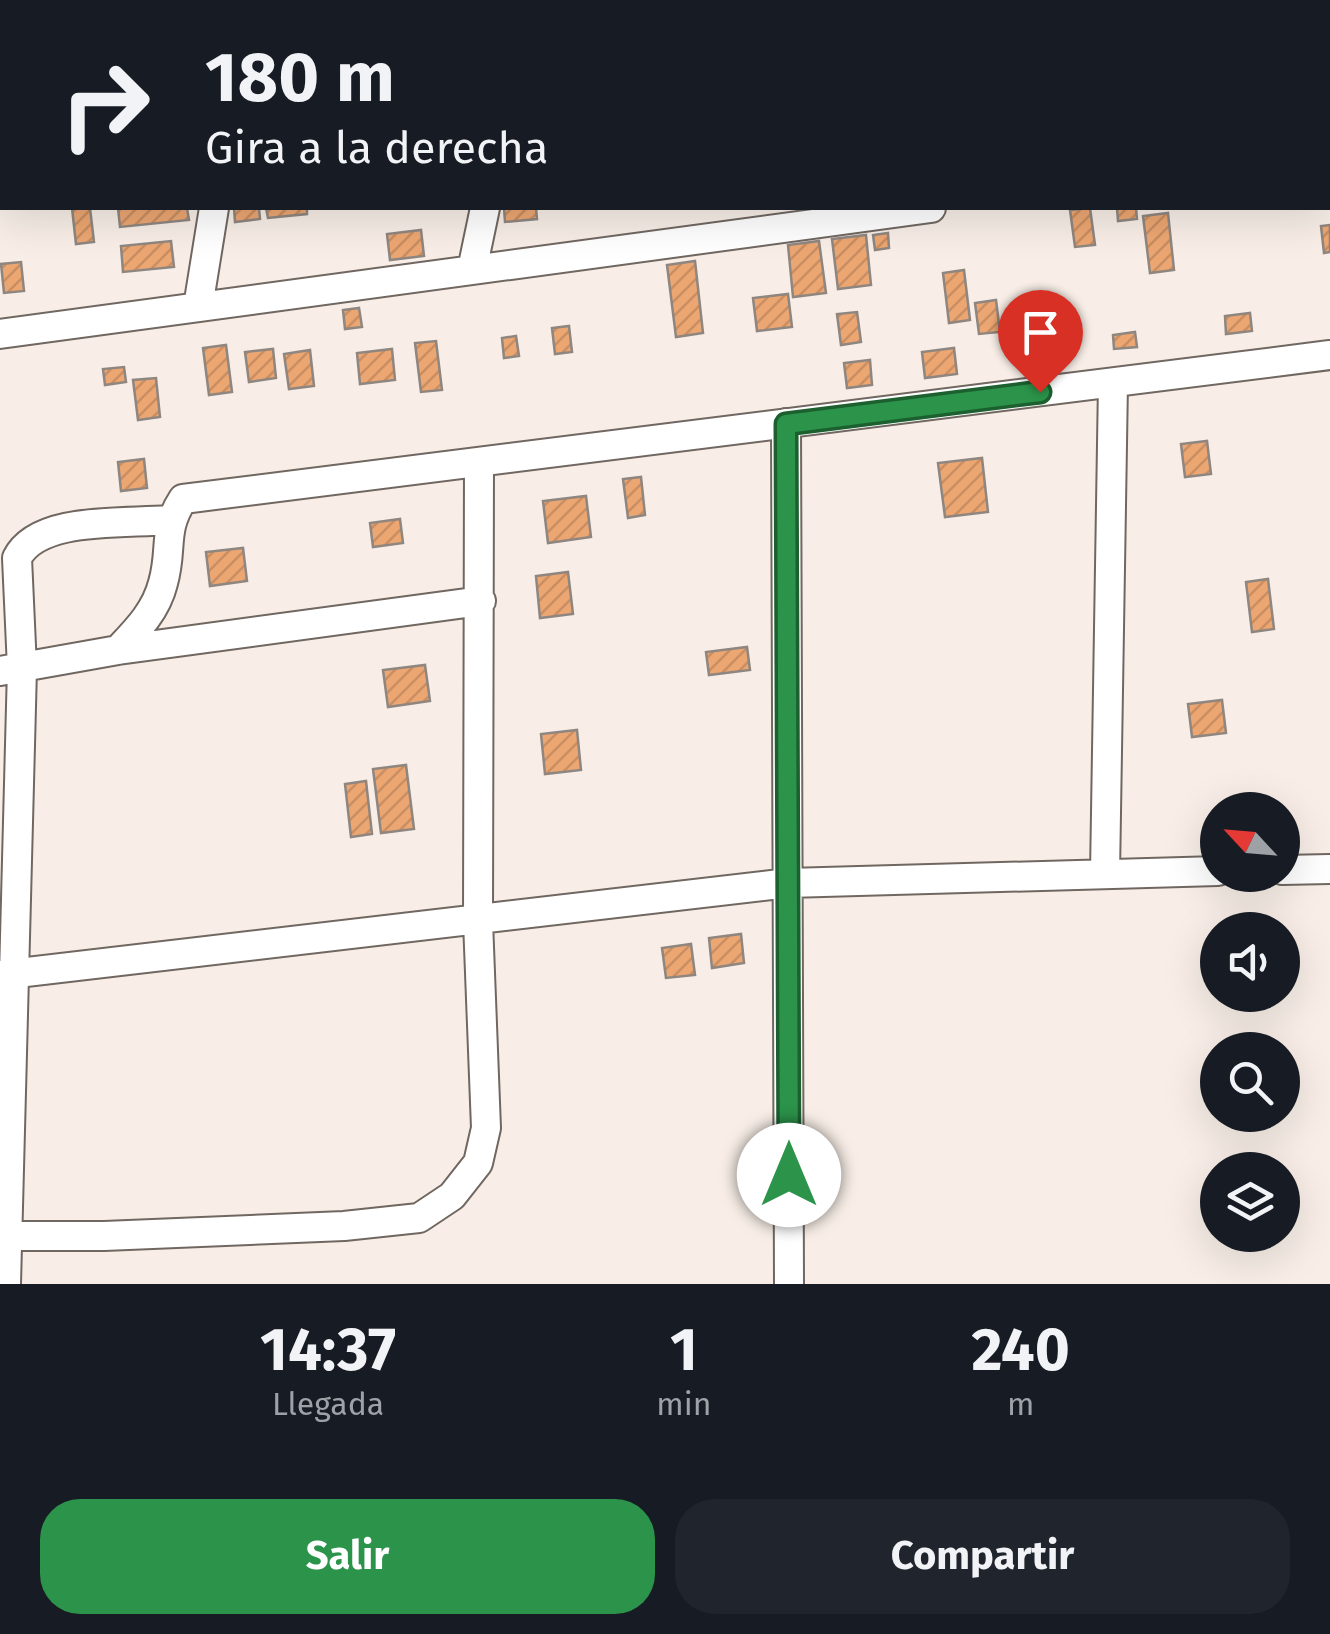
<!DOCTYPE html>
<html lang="es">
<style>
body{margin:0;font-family:"Fira Sans",sans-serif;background:#20242c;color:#f1f3f6;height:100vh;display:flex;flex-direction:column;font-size:38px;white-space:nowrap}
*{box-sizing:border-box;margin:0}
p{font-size:32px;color:#9ea1a6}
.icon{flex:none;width:55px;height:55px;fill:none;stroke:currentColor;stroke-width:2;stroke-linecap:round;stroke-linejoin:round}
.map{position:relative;height:1284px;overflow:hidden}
.drawer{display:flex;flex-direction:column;background:#171b24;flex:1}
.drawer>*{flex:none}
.guide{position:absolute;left:0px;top:0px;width:1330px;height:210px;box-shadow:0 10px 40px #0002;background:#171b24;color:#f1f3f6;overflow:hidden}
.needle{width:65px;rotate:296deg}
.fabs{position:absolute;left:1200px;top:792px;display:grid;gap:20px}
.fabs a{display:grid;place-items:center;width:100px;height:100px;border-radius:50%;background:#171b24;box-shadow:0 10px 40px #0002;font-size:50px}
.pin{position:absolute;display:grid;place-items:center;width:85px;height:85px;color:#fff;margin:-102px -42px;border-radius:50% 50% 50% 0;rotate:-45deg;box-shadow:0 0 10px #0007}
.pin .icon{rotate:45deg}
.me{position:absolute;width:110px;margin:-55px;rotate:0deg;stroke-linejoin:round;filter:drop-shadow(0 0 8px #0008)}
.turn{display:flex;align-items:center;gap:35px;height:210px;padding:0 40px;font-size:45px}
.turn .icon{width:130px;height:130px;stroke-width:2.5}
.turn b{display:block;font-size:70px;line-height:85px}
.eta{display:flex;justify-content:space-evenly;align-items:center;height:170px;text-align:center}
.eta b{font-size:60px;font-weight:700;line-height:70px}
.action{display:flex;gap:20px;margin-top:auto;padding:20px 40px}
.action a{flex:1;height:115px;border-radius:40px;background:#2b934a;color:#fff;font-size:40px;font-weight:700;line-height:115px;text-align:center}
.action a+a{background:#20242c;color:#f1f3f6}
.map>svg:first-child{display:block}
.building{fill:url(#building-hatch);stroke:#8f8680;stroke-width:2.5}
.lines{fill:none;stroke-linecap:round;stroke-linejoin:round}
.minor-casing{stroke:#706761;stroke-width:32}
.minor{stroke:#fff;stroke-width:28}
.route-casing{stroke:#1c6030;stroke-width:25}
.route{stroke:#2b934a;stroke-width:18}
</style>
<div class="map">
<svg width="1330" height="1284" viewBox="0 0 1330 1284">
<defs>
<pattern id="building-hatch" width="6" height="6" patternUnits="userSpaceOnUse" patternTransform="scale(2.5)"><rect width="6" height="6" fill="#eca672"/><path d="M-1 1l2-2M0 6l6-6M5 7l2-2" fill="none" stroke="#c98e61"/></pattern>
</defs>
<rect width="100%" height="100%" fill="#f8eee7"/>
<path class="building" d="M72 208H90L94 242 76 244Z
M118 208H187L189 220 120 227Z
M234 208H259L260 219 235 222Z
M266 208H307V214L268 218Z
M504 208H536L537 219 505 222Z
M1090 208 1095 245 1075 247 1070 210Z
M1117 208H1136L1137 219 1118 221Z
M1168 213 1174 270 1150 273 1143 216Z
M1330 225V252L1324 253 1321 226Z
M421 230 424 256 390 260 387 234Z
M888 233 889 248 875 250 873 235Z
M866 235 871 285 838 289 832 239Z
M171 241 174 267 123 272 121 246Z
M819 241 826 293 793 297 788 245Z
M695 261 703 333 676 337 667 265Z
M21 262 24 291 4 293 1 264Z
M964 270 970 320 949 323 943 273Z
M788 294 792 327 757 331 753 298Z
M996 300 1000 332 979 334 975 303Z
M1050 302 1055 338 1032 341 1027 305Z
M359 308 362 327 345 329 343 310Z
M857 312 861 342 841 345 837 314Z
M1250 313 1252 331 1226 334 1225 316Z
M569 326 572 352 555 354 552 328Z
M1135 332 1137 347 1114 349 1113 335Z
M516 336 519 356 504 358 502 338Z
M436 341 442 390 421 392 415 343Z
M226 345 232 392 209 395 203 348Z
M954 348 957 374 925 378 922 352Z
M273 349 276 378 249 382 245 352Z
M392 349 395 380 360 384 357 353Z
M310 350 314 386 289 389 284 354Z
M870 360 872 385 847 388 844 363Z
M124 367 126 382 105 385 103 369Z
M156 378 160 417 138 420 133 380Z
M1207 441 1211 474 1185 477 1181 444Z
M982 458 988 512 945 517 938 463Z
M144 459 147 488 121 491 118 462Z
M641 477 645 515 628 518 623 479Z
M586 496 591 537 548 543 543 501Z
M400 519 403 543 373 547 370 523Z
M243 548 247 581 210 586 206 552Z
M568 572 573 614 540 618 536 576Z
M1268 579 1274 629 1252 632 1246 582Z
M747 647 750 670 709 675 706 652Z
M425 665 430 701 388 707 383 670Z
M1222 700 1226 733 1192 737 1188 704Z
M577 730 581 770 545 774 541 734Z
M406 765 414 829 381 833 373 769Z
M366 781 372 834 351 837 345 784Z
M741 934 744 963 712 968 709 938Z
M691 944 695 975 666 978 662 948Z"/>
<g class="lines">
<defs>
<path id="minor" d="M1317 0V2
M248 2 249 0
M529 2V0
M788 2V0
M1057 2V0
M1328 154 1330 153
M472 270 485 208
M198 307 214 208
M0 334 931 208
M786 423 789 1284
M118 650C137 630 156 611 163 583 173 548 162 531 183 499L1330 355
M0 671 118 650 481 601
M1282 870 1330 869
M1105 874 1113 383
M0 975 788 883 1218 871
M0 1236H104L344 1226 419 1218 452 1196 478 1163 486 1128 478 921 479 462
M6 1284 22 668 17 558C38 516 124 524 168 520"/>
</defs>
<use href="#minor" class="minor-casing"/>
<use href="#minor" class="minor"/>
</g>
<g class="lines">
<defs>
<path id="route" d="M789 1175 786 424 1040 392"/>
</defs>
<use href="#route" class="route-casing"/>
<use href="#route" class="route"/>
</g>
</svg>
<div class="fabs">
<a><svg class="needle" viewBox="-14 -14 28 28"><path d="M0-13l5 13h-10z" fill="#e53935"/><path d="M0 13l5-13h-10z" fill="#9ea1a6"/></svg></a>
<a><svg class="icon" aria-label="sound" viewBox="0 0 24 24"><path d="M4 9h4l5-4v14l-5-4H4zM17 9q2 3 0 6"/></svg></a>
<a><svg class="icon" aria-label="search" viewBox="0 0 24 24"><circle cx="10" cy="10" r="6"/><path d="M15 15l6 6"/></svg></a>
<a><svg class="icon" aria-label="layers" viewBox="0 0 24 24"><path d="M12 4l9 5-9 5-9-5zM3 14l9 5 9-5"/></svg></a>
</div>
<div class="pin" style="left:1040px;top:392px;background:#d93025"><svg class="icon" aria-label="arrive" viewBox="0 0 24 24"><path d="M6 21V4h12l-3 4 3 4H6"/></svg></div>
<svg class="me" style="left:789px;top:1175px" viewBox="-20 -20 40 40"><circle r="19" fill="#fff"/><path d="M0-13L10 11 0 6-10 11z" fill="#2b934a"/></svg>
<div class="guide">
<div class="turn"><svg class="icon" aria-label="right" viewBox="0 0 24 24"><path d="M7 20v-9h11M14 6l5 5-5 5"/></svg><div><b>180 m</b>Gira a la derecha</div></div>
</div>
</div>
<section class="drawer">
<div class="eta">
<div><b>14:37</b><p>Llegada</p></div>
<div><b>1</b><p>min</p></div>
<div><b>240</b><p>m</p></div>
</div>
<div class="action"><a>Salir</a><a>Compartir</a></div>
</section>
